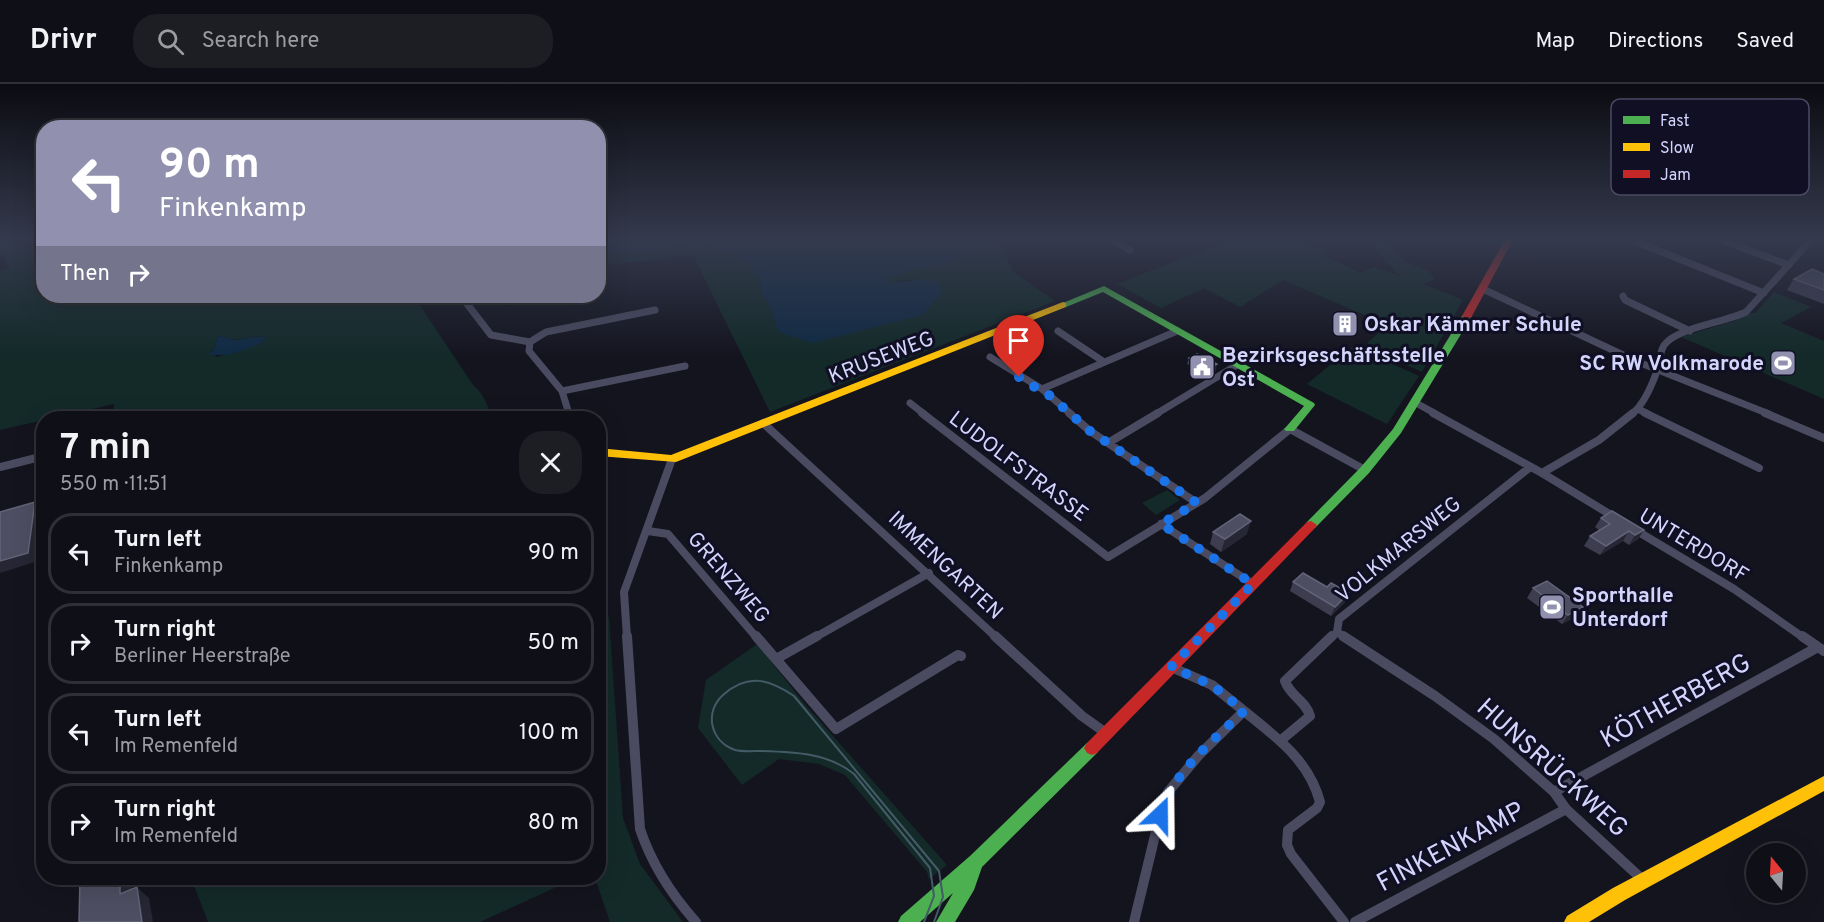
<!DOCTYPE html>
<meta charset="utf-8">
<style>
body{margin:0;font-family:Overpass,sans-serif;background:#1d1d24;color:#f1f3f6;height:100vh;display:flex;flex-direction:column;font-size:22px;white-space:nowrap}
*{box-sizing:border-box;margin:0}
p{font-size:20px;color:#9b9ca1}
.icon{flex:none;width:33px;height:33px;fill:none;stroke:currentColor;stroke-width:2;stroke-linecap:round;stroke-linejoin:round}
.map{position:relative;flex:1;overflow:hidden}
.details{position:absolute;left:36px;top:327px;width:570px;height:474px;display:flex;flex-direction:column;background:#0f0f17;border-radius:24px;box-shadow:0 6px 24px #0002,0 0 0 2px #2f2f36}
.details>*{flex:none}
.top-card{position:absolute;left:36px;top:36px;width:570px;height:183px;border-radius:24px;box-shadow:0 6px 24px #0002,0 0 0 2px #2f2f36;background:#9191af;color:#fff;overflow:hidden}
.needle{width:39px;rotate:342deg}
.tools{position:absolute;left:1746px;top:759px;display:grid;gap:12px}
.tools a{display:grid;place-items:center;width:60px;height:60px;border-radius:50%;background:#0f0f17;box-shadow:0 6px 24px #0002,0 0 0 2px #2f2f36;font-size:30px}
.pin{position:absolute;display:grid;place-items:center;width:51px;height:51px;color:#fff;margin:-62px -26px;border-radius:50% 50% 50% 0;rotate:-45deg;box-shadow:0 0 6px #0007}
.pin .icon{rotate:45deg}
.me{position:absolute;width:66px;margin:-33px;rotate:23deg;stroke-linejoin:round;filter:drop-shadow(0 0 4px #0008)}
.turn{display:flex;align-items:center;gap:21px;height:126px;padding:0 24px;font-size:27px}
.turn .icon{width:78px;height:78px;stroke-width:2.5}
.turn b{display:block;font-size:42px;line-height:51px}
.then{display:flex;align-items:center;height:57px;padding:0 24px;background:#0003;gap:12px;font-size:22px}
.round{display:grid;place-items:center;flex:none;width:63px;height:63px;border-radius:24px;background:#1d1d24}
.overview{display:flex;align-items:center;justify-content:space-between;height:102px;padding:0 24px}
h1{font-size:36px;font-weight:700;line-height:45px}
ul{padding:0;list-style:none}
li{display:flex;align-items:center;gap:18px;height:81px;margin:0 12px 9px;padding:0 12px;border:3px solid #2f2f36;border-radius:24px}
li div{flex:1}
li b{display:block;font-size:22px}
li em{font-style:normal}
header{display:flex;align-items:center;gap:36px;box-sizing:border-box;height:84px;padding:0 30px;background:#0f0f17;border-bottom:2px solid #2f2f36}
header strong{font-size:28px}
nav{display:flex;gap:33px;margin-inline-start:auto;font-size:21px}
.search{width:420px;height:54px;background:#1d1d24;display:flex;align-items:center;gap:15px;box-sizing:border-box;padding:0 21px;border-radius:24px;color:#9b9ca1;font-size:22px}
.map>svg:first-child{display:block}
.green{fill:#132a29;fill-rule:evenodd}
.water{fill:#102a44}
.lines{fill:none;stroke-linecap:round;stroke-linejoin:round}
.street-far2{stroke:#4a4b60;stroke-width:7}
.street-far1{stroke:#4a4b60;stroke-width:8}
.street{stroke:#4a4b60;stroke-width:10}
.fast{fill:#4caf50;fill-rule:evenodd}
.slow{fill:#ffc107;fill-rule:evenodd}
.jam{fill:#c62828;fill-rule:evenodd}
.tram{stroke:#425b66;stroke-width:2}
.wall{fill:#3d3d4f}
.shaded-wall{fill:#262634}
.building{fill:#4e4e62;stroke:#63637a;stroke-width:1.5}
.route{stroke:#1a73e8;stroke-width:10;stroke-dasharray:0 18}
.labels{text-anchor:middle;stroke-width:6;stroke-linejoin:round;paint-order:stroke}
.poi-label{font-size:21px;font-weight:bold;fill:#d4d5fd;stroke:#100f24;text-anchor:start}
.street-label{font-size:21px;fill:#d4d5fd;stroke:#100f24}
.near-street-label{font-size:26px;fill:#d4d5fd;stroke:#100f24}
.key{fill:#100f24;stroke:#4b4a65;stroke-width:1.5}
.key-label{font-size:16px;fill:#d4d5fd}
</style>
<header>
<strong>Drivr</strong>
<div class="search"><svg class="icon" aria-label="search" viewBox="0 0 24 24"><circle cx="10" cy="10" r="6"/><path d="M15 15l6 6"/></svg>Search here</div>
<nav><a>Map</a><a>Directions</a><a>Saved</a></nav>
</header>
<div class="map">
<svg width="1824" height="838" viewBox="0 0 1824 838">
<rect width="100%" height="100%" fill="#14141f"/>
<path class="green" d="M14 154H43L44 212H435L417 217 473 301C483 309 489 322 491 334H113L114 320 0 346V187L9 185 4 173H0V158ZM223 252C243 262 248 248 264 254L262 259 217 273 211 268 215 263 217 253Z
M945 154H999L1012 187 1055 217 770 328 693 171 599 182 598 169H628L697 161 734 169 741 177 751 182 760 195 761 209 770 222 778 248 915 195 891 198 885 196 884 193 953 158Z
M1234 154H1294L1328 167 1323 171 1361 189 1373 183 1400 192 1364 154H1382L1406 178 1428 186 1435 195 1423 200 1463 216 1422 288 1372 266 1375 263 1367 259 1388 241 1283 196 1240 223 1204 204 1161 224 1117 200Z
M1774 208 1811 223 1781 239 1824 257V315L1681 253 1734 237 1751 229H1755Z
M1353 262 1419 292 1387 340 1307 300Z
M1167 406 1180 416 1156 431 1142 419Z
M599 514 609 534 623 734 640 780 683 838H610L595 794H598Z
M757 560 803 618 947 781 929 795 927 788 845 691 819 680 779 675 742 701 698 644 706 596Z
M191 794H576L480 838H208Z"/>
<path class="water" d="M599 154H945L963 167V172L953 177 885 193V196C900 202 919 191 940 199L942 209 922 231 813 259 778 248 770 222 761 209 760 195 751 182 741 177 734 169 697 161 628 169H599Z
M223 252C241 262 248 249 265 254L262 259 229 271H209L215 263 217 253Z"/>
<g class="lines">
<path class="street-far2" d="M1110 154 1130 166
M1627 154 1764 209
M1716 154 1789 181
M1483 205 1638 278 1769 330
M461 212 491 251 530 258
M1623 212 1625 216 1690 247
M1058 247 1104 278
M530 258 546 248 655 226
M530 258 529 267 562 307 569 330
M990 273 1042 305 1071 330
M1042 305 1177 247
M562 307 685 282
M910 319 924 330
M1416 319 1436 330
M1638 325 1648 330
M1156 330 1237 281
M1632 330C1643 321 1652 301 1657 287 1661 276 1659 264 1668 257 1684 243 1725 238 1746 228L1813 154"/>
<path class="street-far1" d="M568 329 570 334
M922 329 1108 473 1205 414 1290 345 1365 386
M1069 329 1090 347 1197 419
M1433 329 1542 389 1616 434
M1645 329 1759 384
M1765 329 1824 354
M763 339 997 554
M1108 359 1158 329
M0 383 44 372
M1542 389 1599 356 1633 329
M1161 440 1253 500
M1632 444 1734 505 1804 554
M648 447 668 450 757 554
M1337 548 1346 554
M627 554 624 508 672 375
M814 554 929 489
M1331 554 1337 548 1339 535 1529 384"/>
<path class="street" d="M627 552 640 745C652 781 671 810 696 838
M756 552 836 645 958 571 961 572
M995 552 1082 632 1106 649
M1343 552 1435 612 1494 655 1554 708 1566 725 1644 797
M1802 552 1824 567
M776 575 817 552
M1244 627C1276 653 1309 676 1320 718L1317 724 1288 746 1287 761 1291 770 1344 838
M1280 657 1310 632C1306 617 1290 612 1285 597L1332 552
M1554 708 1818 563
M1134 838 1160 731 1168 708 1199 671 1244 627 1212 601 1171 583
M1355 838 1566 725"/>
<path class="fast" d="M1104 202 1314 319 1315 321 1294 347H1286L1284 345 1286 343 1304 322 1103 208 1066 223H1060L1058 221Z
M1467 229 1472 232 1401 349 1369 389 1315 444H1307L1305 441 1307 438 1361 383 1393 345 1462 232Z
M1092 657 1097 659 1100 664 1097 669 982 783 974 806 955 838H936L953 809 920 838H898L901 832 970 772 1087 659Z"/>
<path class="slow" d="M1063 218 1066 219V223L676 378 598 372V364L671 371Z
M1824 692V707L1625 816 1589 838H1564L1567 832 1613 804Z"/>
<path class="jam" d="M1506 154H1514L1472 232 1470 234H1464L1462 232Z
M1311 437 1317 441 1315 444 1097 669 1092 671 1087 669 1084 664 1087 659 1307 438Z"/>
<path class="tram" d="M924 838 934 812 930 784 854 690C828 669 795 668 762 667 754 667 742 668 735 666 710 657 704 628 723 611 748 588 770 596 794 612L939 787 943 813 934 838"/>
</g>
<path class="wall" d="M1824 190V220L1787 206 1794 195Z
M1189 274 1216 286 1208 291 1187 280Z
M1601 434 1644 446 1638 455 1629 461 1623 457 1600 471 1584 462 1590 452 1599 446 1595 443Z
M1213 448 1247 450 1221 468 1210 460Z
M1293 498 1345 518 1331 532 1290 507Z
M1533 504 1577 532 1562 540 1527 514Z"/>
<path class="shaded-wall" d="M1217 280 1216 286 1208 291 1209 285Z
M35 418 42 428 35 478 0 489V477Z
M1251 437 1247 450 1221 468 1225 455Z
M1644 446 1638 455 1629 461 1635 451Z
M1629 447 1623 457 1600 471 1606 462Z
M1349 509 1345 518 1331 532 1335 523Z
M1583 523 1577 532 1562 540 1568 531Z
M120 794H132V821L120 810Z
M137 803 149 814 153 838H142Z"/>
<path class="building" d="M1812 185 1824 190V206L1794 195Z
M1197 270 1217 280 1209 285 1189 274Z
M35 418 28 469 0 477V428Z
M1612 427 1644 446 1635 451 1629 447 1606 462 1590 452 1610 440 1601 434Z
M1240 430 1251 437 1225 455 1213 448Z
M1303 489 1327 503 1331 499 1349 509 1335 523 1293 498Z
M1547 497 1583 523 1568 531 1533 504Z
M80 794H120V810L137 803 142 838H79Z"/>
<linearGradient id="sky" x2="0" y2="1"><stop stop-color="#0b0b11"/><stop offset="0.57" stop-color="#343a4d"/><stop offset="1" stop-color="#343a4d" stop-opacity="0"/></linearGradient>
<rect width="1824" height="272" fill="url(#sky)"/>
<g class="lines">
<path class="route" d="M1019 293 1036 304 1042 305 1090 347 1197 419 1161 440 1253 500 1171 583 1212 601 1244 627C1213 657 1173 688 1160 731"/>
</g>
<defs>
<symbol id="building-square" viewBox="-11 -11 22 22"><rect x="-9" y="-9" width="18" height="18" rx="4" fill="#9191af" stroke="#100f24"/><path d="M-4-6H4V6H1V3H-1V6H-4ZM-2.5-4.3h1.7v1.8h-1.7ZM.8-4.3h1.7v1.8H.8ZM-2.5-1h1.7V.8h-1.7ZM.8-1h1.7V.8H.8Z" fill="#fff"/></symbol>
<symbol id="stadium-square" viewBox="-11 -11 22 22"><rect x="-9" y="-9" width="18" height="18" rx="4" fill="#9191af" stroke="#100f24"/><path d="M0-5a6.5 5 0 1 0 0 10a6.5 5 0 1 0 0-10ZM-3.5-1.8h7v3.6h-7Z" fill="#fff"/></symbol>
<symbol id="civic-square" viewBox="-11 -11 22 22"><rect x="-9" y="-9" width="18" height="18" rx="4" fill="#9191af" stroke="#100f24"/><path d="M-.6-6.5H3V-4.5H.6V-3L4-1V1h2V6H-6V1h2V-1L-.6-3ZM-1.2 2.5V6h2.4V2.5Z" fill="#fff"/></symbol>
</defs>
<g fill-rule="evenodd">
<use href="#building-square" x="1330" y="225" width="30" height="30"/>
<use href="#stadium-square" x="1768" y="264" width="30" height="30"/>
<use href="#civic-square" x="1187" y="268" width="30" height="30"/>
<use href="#stadium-square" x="1537" y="508" width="30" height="30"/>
</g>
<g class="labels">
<g class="poi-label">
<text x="1364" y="247">Oskar Kämmer Schule</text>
<text x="1222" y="278">Bezirksgeschäftsstelle<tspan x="1222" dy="24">Ost</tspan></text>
<text x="1764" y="286" text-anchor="end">SC RW Volkmarode</text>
<text x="1572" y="518">Sporthalle<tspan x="1572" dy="24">Unterdorf</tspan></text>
</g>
<g class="street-label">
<text transform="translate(881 273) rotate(-21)" y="7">KRUSEWEG</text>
<text transform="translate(1019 382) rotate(37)" y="7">LUDOLFSTRASSE</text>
<text transform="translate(1694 461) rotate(31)" y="7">UNTERDORF</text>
<text transform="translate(1398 465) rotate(-39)" y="7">VOLKMARSWEG</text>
<text transform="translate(946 481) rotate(43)" y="7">IMMENGARTEN</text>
<text transform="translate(729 493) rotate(49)" y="7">GRENZWEG</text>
</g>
<g class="near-street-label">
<text transform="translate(1675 616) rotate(-29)" y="9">KÖTHERBERG</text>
<text transform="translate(1553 683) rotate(42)" y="9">HUNSRÜCKWEG</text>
<text transform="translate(1450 762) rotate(-28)" y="9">FINKENKAMP</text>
</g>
</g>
<rect x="1611" y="15" width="198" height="96" rx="9" class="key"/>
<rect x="1623" y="32" width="27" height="8" fill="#4caf50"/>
<rect x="1623" y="59" width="27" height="8" fill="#ffc107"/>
<rect x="1623" y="86" width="27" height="8" fill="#c62828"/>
<g class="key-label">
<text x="1660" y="42">Fast</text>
<text x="1660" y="69">Slow</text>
<text x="1660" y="96">Jam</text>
</g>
</svg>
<div class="tools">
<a><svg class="needle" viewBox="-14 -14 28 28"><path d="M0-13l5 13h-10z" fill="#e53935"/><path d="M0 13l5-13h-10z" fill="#9b9ca1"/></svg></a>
</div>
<div class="pin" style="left:1019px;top:293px;background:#d93025"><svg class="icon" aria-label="arrive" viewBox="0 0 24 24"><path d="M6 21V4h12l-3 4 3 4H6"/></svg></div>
<svg class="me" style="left:1160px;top:731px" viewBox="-20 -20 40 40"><path d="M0-17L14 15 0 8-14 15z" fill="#1a73e8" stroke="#fff" stroke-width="4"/></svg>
<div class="top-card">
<div class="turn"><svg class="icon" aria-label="left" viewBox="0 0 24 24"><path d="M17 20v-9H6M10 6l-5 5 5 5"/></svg><div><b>90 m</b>Finkenkamp</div></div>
<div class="then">Then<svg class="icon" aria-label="right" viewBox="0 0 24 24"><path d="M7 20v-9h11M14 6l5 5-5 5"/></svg></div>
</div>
<section class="details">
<div class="overview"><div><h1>7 min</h1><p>550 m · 11:51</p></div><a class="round"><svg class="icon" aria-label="close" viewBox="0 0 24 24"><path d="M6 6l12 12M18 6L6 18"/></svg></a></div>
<ul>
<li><svg class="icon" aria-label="left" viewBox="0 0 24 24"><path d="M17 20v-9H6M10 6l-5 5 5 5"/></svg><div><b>Turn left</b><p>Finkenkamp</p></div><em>90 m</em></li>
<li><svg class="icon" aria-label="right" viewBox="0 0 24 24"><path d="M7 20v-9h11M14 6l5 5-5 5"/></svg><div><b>Turn right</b><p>Berliner Heerstraße</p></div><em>50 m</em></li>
<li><svg class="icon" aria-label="left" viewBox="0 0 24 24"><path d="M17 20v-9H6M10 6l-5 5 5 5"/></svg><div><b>Turn left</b><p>Im Remenfeld</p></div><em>100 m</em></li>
<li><svg class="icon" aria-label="right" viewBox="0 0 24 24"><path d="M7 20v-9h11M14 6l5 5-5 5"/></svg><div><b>Turn right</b><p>Im Remenfeld</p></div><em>80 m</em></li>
</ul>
</section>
</div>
